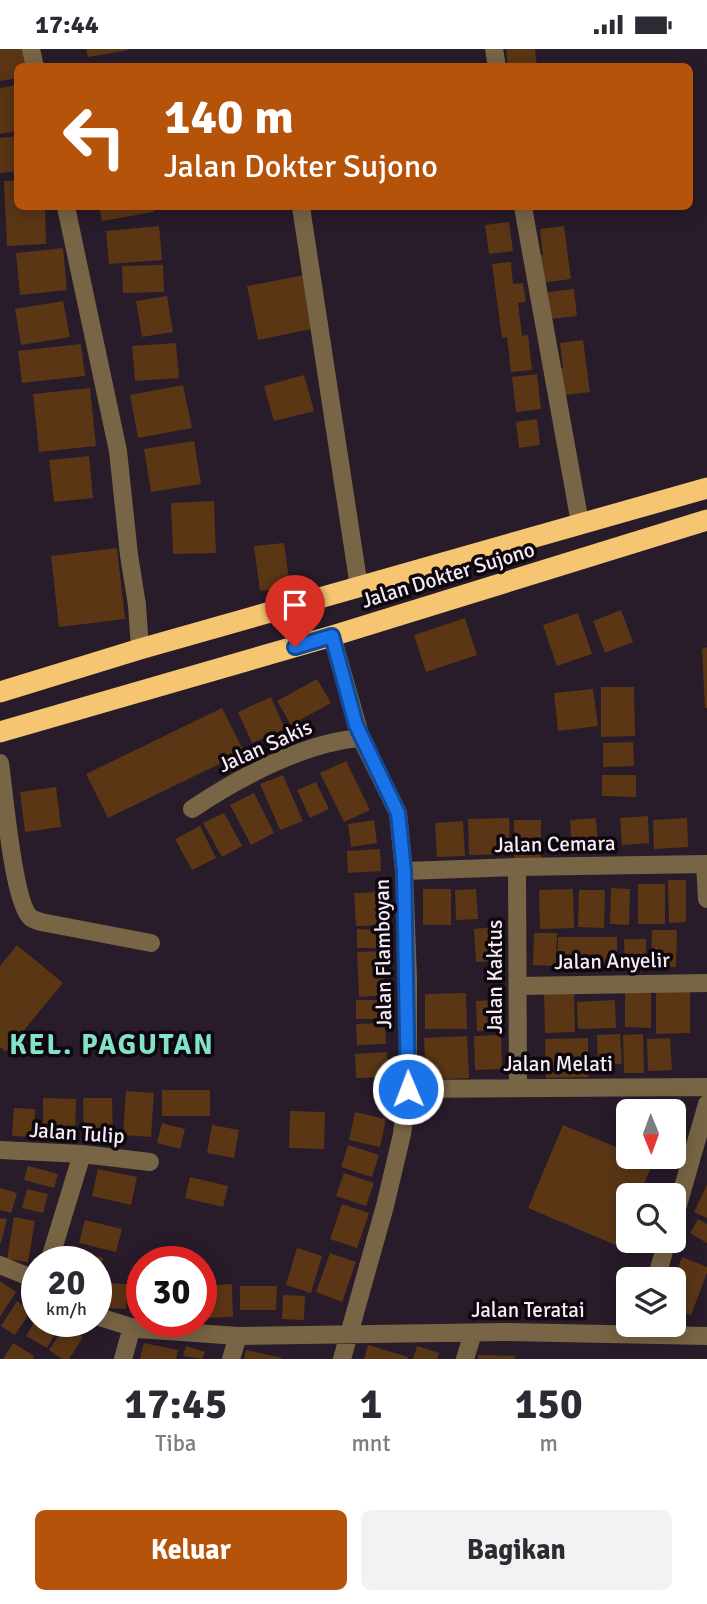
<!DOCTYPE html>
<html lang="id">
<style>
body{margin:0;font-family:Signika,sans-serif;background:#f2f2f3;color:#2b2b33;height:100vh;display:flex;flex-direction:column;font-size:26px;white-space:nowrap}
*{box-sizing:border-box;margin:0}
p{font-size:23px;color:#7c7c81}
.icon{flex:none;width:38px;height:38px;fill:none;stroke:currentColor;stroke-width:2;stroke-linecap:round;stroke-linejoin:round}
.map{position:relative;height:1310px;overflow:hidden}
.drawer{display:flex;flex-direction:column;background:#fff;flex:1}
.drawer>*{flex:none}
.hud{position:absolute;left:14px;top:14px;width:679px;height:147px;border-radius:10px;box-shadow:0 4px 18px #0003;background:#b45309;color:#fff;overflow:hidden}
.needle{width:46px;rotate:179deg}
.buttons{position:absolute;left:616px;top:1050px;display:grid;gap:14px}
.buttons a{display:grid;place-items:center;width:70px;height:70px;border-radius:10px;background:#fff;box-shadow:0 4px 18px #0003;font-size:35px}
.speed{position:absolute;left:21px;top:1197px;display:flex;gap:14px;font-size:35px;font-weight:700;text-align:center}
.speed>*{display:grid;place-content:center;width:91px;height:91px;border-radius:50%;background:#fff;box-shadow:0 4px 18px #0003;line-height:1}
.speed small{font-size:18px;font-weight:400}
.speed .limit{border:10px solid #d22;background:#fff;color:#111}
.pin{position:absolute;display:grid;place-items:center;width:60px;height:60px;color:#fff;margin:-72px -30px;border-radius:50% 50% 50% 0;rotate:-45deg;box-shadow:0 0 7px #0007}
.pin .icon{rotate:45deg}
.me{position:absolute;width:77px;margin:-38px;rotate:359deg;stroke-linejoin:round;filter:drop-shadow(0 0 5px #0008)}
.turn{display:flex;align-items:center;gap:24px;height:147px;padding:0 35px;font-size:32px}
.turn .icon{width:91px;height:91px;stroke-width:2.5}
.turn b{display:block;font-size:49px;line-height:60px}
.eta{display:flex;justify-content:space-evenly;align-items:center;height:119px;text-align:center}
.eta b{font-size:42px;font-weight:800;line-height:49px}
.primary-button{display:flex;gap:14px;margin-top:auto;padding:14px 35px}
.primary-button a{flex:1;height:80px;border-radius:10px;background:#b45309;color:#fff;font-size:28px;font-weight:800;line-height:80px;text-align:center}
.primary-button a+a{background:#f2f2f3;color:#2b2b33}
.status{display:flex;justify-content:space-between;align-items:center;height:49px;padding:0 35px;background:#fff;direction:ltr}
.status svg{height:19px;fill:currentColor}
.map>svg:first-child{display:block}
.building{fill:#5a3615}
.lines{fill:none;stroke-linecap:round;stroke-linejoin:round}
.street{stroke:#786545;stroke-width:18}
.highway{stroke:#f5c571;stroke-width:21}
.route-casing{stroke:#114b97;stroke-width:18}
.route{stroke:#1a73e8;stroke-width:12}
.labels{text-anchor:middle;stroke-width:7;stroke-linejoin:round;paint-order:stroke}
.street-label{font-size:21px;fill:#f5ecf6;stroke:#0e080e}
.district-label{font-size:28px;font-weight:bold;letter-spacing:2px;fill:#81e3cb;stroke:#0e080e}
</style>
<div class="status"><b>17:44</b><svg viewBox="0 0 49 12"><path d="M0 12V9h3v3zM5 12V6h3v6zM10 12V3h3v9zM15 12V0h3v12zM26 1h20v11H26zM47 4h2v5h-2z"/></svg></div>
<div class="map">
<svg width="707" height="1310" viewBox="0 0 707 1310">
<rect width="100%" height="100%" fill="#281b2a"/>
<path class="building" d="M0 0H23L26 18H18V29L0 32Z
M86 0H129V1L88 8Z
M506 0H535L537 18H508Z
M18 36V82L0 85V39Z
M18 87V122L0 124V89Z
M18 131V158H45L46 195 7 197 4 132Z
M99 158H153L154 163 102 172Z
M509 173 513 202 489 205 485 176Z
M159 177 162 211 109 215 106 182Z
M564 177 571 230 541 234 538 207 543 206 540 180Z
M63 199 67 241 20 246 16 204Z
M511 213 513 235 523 234 526 253 518 254 522 287 528 286 532 321 511 323 507 288 502 289 492 215Z
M163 216 164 243 123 244 122 217Z
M305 226 316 279 258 291 247 237Z
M574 240 577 267 551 270 548 243Z
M167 247 173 283 142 288 136 252Z
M63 252 70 288 21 296 15 260Z
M583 291 590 343 558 347 555 320 563 319 560 294Z
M176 294 179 329 135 332 132 297Z
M81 295 85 327 22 334 18 302Z
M537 325 541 360 516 363 512 328Z
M304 326 314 362 274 372 264 337Z
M183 336 192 379 138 389 130 346Z
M90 339 96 397 39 403 33 345Z
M537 370 540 396 519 399 516 373Z
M194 392 201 435 151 443 144 400Z
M89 407 93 449 54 453 49 411Z
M214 452 216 504 173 505 171 454Z
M284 494 290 538 260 542 254 497Z
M117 499 125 570 59 578 51 507Z
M621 561 633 593 605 604 593 572Z
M578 564 592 605 557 617 543 576Z
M465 569 477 606 426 623 414 586Z
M707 598V659H705L702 600Z
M317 630 331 654 291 676 277 652Z
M601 638H634L635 687 601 688Z
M593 640 598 677 558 682 554 644Z
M271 648 285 680 252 694 238 663Z
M222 659 244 703 108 769 86 725Z
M633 693 634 717 603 718V694Z
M346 712 370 761 344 773 320 724Z
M283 726 303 772 280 781 260 735Z
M602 726H636V748L602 747Z
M316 733 329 760 310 769 297 741Z
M56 738 61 778 25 783 20 743Z
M254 744 274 784 251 796 230 756Z
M224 764 242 797 222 808 203 774Z
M648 767 649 794 622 796 620 769Z
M509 769 510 805 469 806 468 770Z
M596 769 598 804 572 806 570 771Z
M687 769 688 798 654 800 653 771Z
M374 771 377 794 351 798 348 775Z
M514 771H541V811L514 810Z
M463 772 465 807 437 808 435 774Z
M200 777 216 809 192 821 175 790Z
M380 800 381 822 348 824 347 802Z
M668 831H686V873L669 874Z
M638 835H665V875H638Z
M611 839 630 840 629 876 610 875Z
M423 840H451V876H423Z
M476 840 478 870 456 871 455 841Z
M573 840 574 879 540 880 539 841Z
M579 841H605L604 879 578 878Z
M383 843V876L356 877 354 844Z
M497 878 499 912 476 913 474 880Z
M357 880 384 881 383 899H357Z
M652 881H677L676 918 651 917Z
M534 884H557L556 917 533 916Z
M558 888H617V916H558Z
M624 890H646V919H625Z
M17 896 63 934 6 1003 0 998V917Z
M383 902 385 946 359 948 357 903Z
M690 938V984L656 985V939Z
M625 943H651V979L625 978Z
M466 944 467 980H425V945Z
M574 944 575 983 545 984 544 945Z
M356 951H387V970H356Z
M502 951 503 981 477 982 476 952Z
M615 951 616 979 578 980 577 953Z
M385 974 386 995 357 996 356 975Z
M620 985 622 1015 598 1016 597 986Z
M643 985 644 1024H624L623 986Z
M501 986 502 1020 475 1021 474 987Z
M467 987 469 1029 426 1031 424 989Z
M588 989V1028L546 1029 545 990Z
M670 989 672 1021 648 1022 647 990Z
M387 1003 388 1028 356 1029 355 1005Z
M162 1041H210V1067H162Z
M126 1042 154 1044 151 1088 123 1086Z
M43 1049 76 1050 75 1092 43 1091Z
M83 1049H112L113 1090 84 1091Z
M14 1059 35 1060 34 1088 12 1087Z
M290 1062 325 1063 324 1100 289 1099Z
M355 1063 386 1070 380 1098 349 1091Z
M162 1074 185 1080 180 1100 157 1094Z
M212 1076 239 1081 234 1109 207 1104Z
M563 1076 628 1103V1108H639L653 1114 639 1146H628V1172L618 1197 528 1159Z
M348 1096 379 1106 372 1128 341 1118Z
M28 1117 58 1125 54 1139 24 1131Z
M98 1120 137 1128 131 1156 92 1147Z
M344 1124 374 1134 366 1157 336 1147Z
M190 1128 228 1137 223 1158 185 1149Z
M707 1136V1169L694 1163Z
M0 1139 17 1144 11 1164 0 1161Z
M27 1140 48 1145 43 1164 22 1159Z
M342 1155 369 1164 357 1199 330 1190Z
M14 1168 35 1172 28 1213 7 1210Z
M0 1169 7 1170 1 1194H0Z
M698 1170 707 1175V1194L690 1184Z
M85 1171 122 1180 116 1203 79 1194Z
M297 1199 322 1207 311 1244 286 1236Z
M72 1203 103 1209 98 1240 96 1213H71Z
M330 1204 356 1213 342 1253 316 1243Z
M682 1208 707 1218V1224L691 1266 674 1259V1230Z
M0 1232 16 1243 0 1268Z
M104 1234 127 1235 126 1260 103 1259Z
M232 1235 233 1268 201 1269V1237Z
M142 1236V1264H130L129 1237Z
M240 1237H277L276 1261H240Z
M283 1246 305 1247 304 1271 282 1270Z
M17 1252 31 1262 15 1286 1 1277Z
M35 1272H49L59 1278 47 1299 26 1287Z
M65 1277 83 1288 69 1310H62L49 1301Z
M13 1294 34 1307 33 1310H3Z
M144 1294 178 1301 176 1310H140Z
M368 1296 408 1308 407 1310H364Z
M186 1297 205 1303 202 1310 183 1307Z
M417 1297 439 1304 437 1310H413Z
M246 1301 282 1309V1310H244Z
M478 1306 515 1307V1310H478Z"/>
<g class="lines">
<path class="street" d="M31 0 35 18
M494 0 497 18
M66 158 118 402 129 506 137 556 140 600
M301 158 359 538
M523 158 580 474
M332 587 361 689 398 764 404 822 408 930V1040L402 1085 385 1157 342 1310
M0 714C4 741 13 855 31 869 34 871 38 872 41 873L151 894
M192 760C238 729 305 693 361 689
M705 815 707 850
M517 818 518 1038
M404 822 517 818 707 815
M518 937 707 934
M408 1040 707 1038
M0 1101 82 1105 150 1113
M674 1170 707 1055
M49 1213 82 1105
M0 1216 37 1231
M656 1230 667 1192
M96 1267 138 1280 238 1287 504 1283 707 1287
M123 1310 132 1278
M231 1310 238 1287
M465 1310 473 1284"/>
<path class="highway" d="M0 643 140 600 707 439
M0 683 332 587 707 471"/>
</g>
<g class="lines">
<defs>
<path id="route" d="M295 598 332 587 356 676 398 764 404 822 408 1040"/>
</defs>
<use href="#route" class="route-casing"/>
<use href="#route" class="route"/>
</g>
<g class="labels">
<g class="street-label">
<text transform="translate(448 526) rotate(-17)" y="7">Jalan Dokter Sujono</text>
<text transform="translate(265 697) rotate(-24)" y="7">Jalan Sakis</text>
<text transform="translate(555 795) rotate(-1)" y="7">Jalan Cemara</text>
<text transform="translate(383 905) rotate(-91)" y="7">Jalan Flamboyan</text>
<text transform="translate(612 912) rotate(-1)" y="7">Jalan Anyelir</text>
<text transform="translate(495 928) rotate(-90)" y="7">Jalan Kaktus</text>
<text x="558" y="1022">Jalan Melati</text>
<text transform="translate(77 1084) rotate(4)" y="7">Jalan Tulip</text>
<text x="528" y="1268">Jalan Teratai</text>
</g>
<g class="district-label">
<text x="112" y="1005">KEL. PAGUTAN</text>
</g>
</g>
</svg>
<div class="buttons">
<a><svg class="needle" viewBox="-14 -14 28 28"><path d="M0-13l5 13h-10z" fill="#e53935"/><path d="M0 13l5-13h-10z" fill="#7c7c81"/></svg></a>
<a><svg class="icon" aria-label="search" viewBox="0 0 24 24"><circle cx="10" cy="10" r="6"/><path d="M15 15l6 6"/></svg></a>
<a><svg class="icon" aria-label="layers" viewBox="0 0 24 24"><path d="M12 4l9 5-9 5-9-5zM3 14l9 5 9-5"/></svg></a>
</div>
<div class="speed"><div>20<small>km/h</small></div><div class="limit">30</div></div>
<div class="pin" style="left:295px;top:598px;background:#d93025"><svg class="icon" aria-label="arrive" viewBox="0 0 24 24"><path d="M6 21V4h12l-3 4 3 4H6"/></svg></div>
<svg class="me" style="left:408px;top:1040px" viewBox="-20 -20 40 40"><circle r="17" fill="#1a73e8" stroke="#fff" stroke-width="3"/><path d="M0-11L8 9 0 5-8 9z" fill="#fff"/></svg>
<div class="hud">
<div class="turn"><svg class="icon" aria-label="left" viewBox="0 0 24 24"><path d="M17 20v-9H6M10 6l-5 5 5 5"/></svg><div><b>140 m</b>Jalan Dokter Sujono</div></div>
</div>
</div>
<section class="drawer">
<div class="eta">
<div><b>17:45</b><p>Tiba</p></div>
<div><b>1</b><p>mnt</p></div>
<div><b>150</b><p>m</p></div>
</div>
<div class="primary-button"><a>Keluar</a><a>Bagikan</a></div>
</section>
